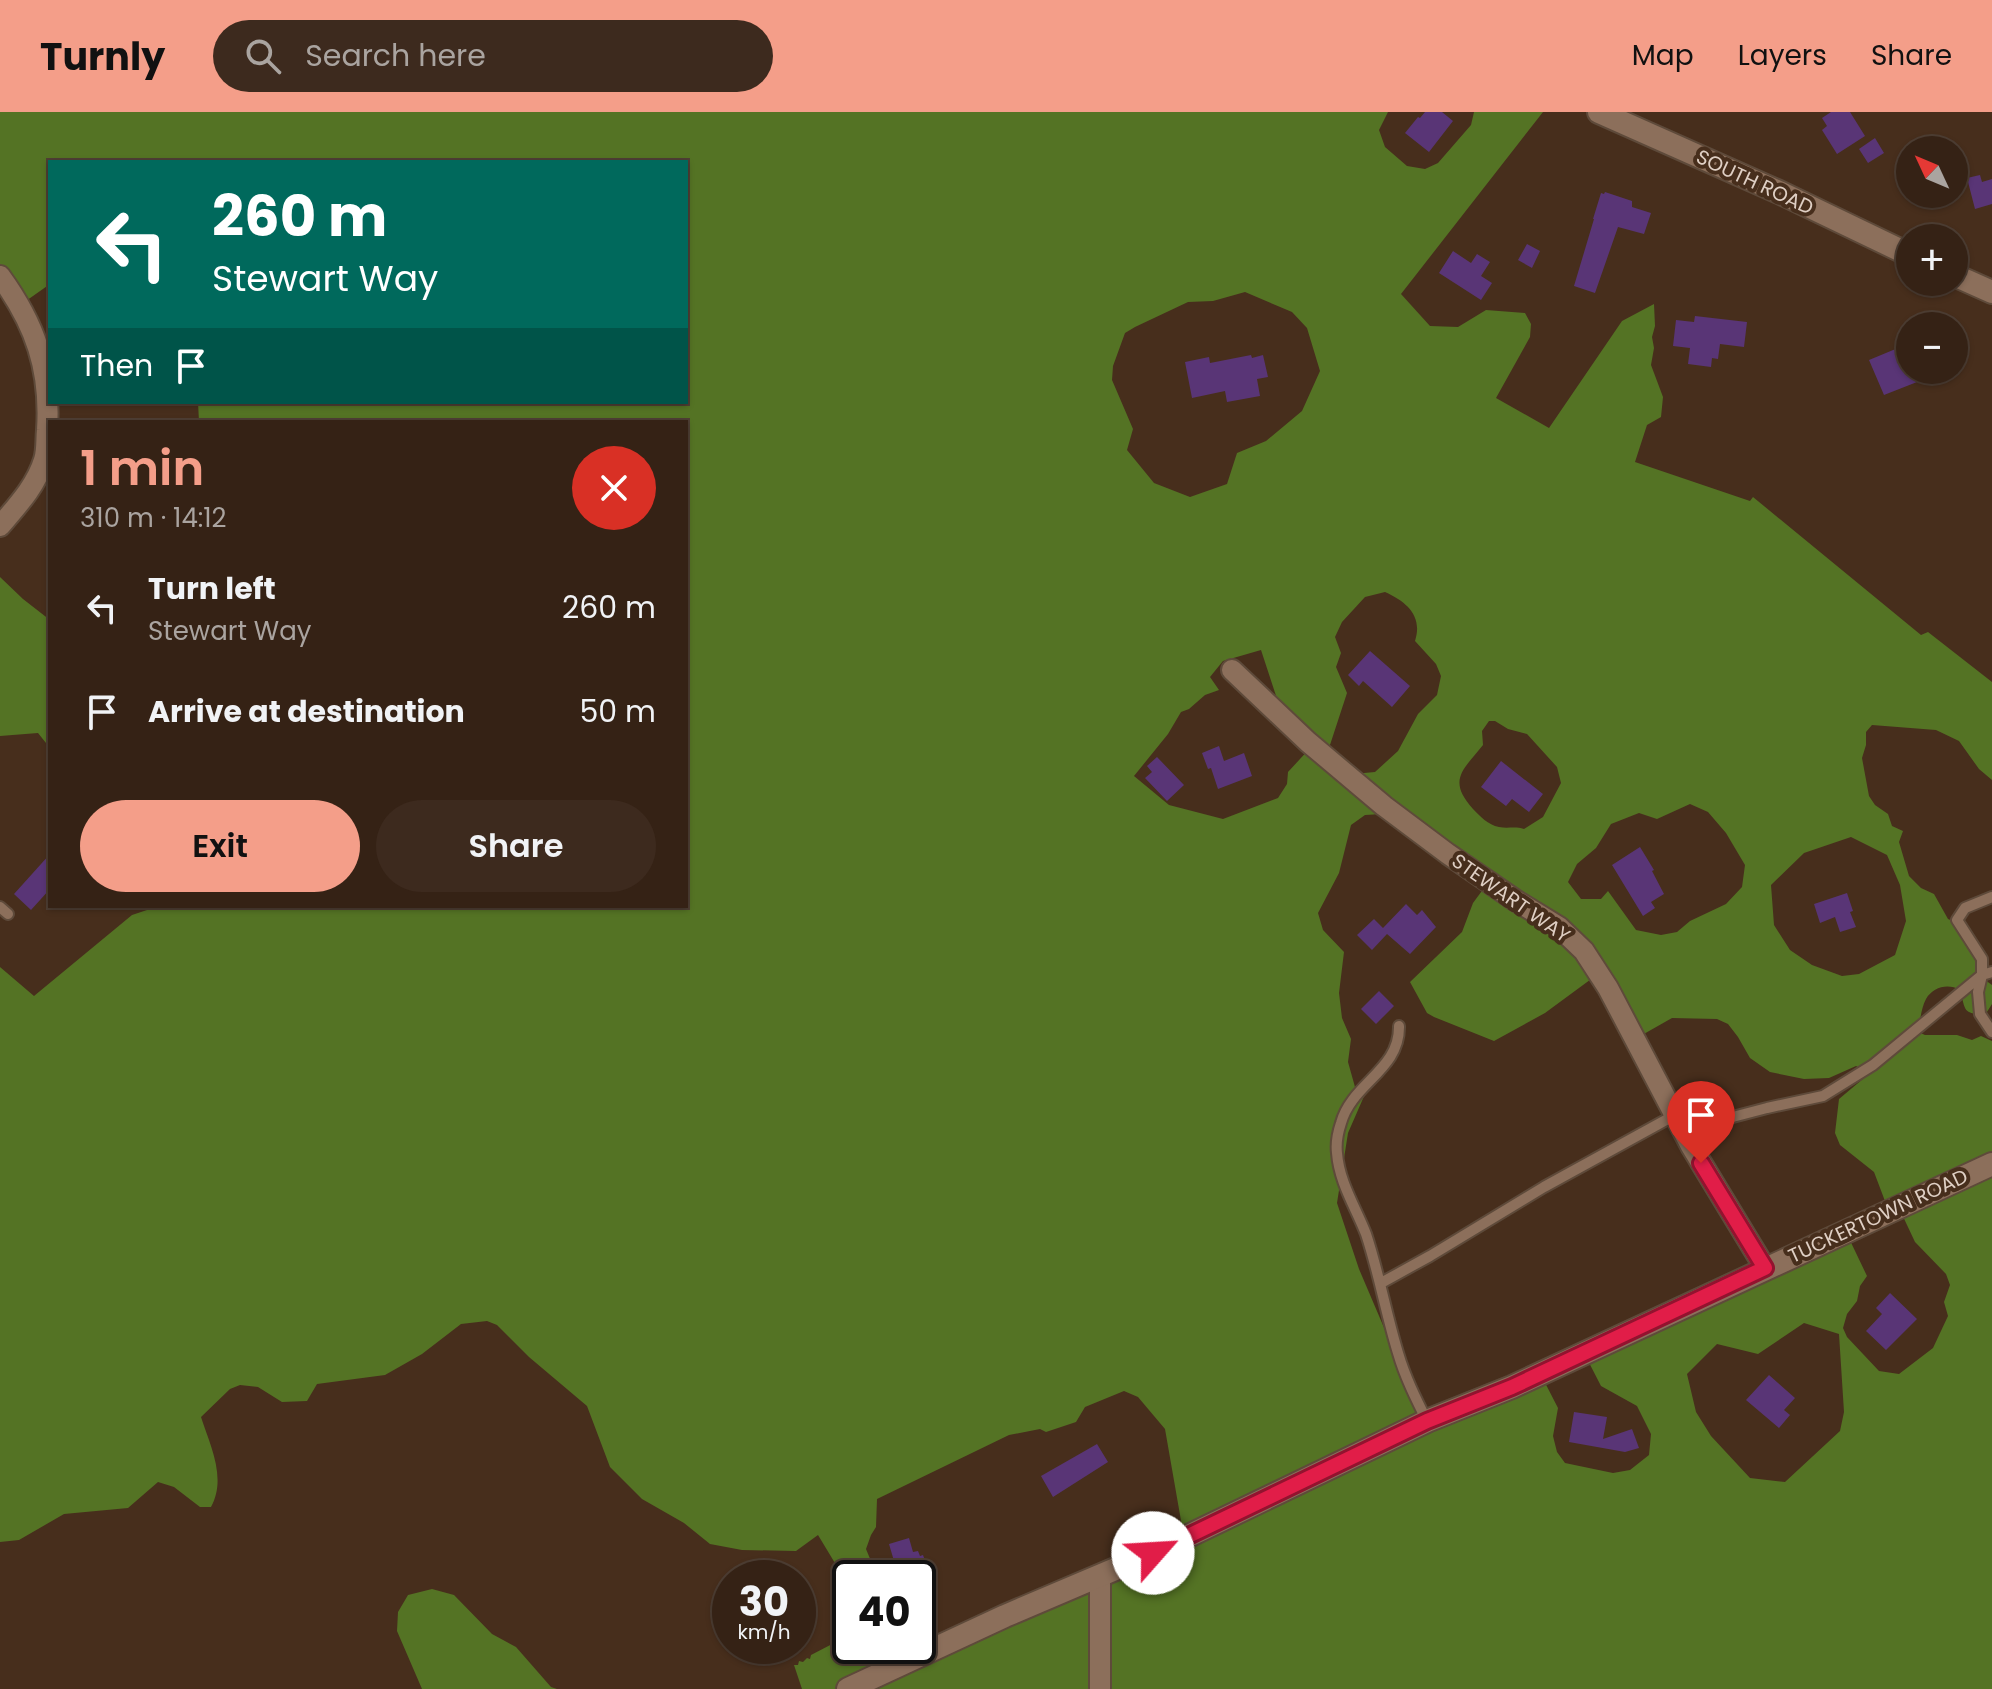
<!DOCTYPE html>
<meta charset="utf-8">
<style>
body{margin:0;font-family:Poppins,sans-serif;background:#3d2a1e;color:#f1f3f6;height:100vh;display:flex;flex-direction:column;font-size:30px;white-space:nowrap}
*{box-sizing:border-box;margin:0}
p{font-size:26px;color:#aaa4a0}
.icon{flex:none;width:44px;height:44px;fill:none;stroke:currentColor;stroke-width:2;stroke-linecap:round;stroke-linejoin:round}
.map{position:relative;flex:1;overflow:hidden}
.side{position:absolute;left:48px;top:308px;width:640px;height:488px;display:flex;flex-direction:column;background:#352215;border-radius:0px;box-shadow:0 2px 6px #0004,0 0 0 2px #4f3f34}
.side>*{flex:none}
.guide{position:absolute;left:48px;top:48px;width:640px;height:244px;border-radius:0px;box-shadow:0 2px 6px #0004,0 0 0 2px #4f3f34;background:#00695c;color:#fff;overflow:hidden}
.needle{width:52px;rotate:314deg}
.controls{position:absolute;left:1896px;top:24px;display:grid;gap:16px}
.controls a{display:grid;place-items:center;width:72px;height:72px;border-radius:50%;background:#352215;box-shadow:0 2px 6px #0004,0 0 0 2px #4f3f34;font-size:40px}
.speed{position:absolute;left:712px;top:1448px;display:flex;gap:16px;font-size:40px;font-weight:700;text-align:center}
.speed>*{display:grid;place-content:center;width:104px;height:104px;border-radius:50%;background:#352215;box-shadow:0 2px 6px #0004,0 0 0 2px #4f3f34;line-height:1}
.speed small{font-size:20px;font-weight:400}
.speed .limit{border:4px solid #111;border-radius:12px;background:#fff;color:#111}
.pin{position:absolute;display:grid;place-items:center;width:68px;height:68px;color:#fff;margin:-82px -34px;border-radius:50% 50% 50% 0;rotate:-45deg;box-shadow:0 0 8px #0007}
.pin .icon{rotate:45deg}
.me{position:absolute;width:88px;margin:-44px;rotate:64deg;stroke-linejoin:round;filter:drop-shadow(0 0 6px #0008)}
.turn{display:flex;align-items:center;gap:28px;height:168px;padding:0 32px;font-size:36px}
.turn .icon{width:104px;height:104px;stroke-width:2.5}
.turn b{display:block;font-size:56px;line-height:68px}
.then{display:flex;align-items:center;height:76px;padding:0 32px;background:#0003;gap:16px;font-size:30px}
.round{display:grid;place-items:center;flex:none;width:84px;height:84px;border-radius:42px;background:#3d2a1e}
.headline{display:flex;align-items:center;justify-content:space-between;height:136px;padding:0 32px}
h1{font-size:48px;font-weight:600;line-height:60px;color:#f49e89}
.primary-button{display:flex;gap:16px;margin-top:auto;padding:16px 32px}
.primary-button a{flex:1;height:92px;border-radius:48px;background:#f49e89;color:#111;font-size:32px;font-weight:600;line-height:92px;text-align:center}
.primary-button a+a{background:#3d2a1e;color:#f1f3f6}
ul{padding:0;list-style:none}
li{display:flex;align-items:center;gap:24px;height:104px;padding:0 32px}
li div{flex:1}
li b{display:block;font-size:30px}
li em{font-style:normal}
header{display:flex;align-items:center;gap:48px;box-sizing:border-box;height:112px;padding:0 40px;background:#f49e89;color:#111}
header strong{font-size:38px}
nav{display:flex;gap:44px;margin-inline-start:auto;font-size:28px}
.search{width:560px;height:72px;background:#3d2a1e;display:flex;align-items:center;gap:20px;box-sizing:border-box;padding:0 28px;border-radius:44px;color:#aaa4a0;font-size:30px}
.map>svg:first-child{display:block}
.forest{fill:#547324;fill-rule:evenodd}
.building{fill:#593576}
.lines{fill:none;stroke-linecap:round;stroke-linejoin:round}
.service-casing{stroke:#5e4a3a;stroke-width:14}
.minor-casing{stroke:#5e4a3a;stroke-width:24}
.tertiary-casing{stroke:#5e4a3a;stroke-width:26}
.service{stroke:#8c6f5b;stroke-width:10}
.minor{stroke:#8c6f5b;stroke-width:20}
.tertiary{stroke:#8c6f5b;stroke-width:22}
.route-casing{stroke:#92132f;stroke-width:20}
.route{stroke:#e11d48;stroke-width:14}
.labels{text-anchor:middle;stroke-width:8;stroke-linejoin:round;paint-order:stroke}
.street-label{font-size:20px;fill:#dfcfc4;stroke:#472e1c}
</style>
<header>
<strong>Turnly</strong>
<div class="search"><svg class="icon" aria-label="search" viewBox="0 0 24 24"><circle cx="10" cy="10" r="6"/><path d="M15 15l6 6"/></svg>Search here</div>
<nav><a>Map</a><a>Layers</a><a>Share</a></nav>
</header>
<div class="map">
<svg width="1992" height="1577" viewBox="0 0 1992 1577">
<rect width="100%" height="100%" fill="#472e1c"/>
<path class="forest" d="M0 0H1388L1379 18 1385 35 1407 54 1425 57 1438 51 1471 13 1474 0H1543L1401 182 1430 214 1458 215 1486 198 1525 201 1531 212 1530 225 1496 286 1549 316 1622 209 1654 192 1655 214 1652 225 1654 236 1651 253 1663 285 1661 305 1647 313 1635 350 1750 389 1753 385 1921 523 1928 520 1992 570V668L1979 657 1959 629 1936 618 1872 613 1866 620V633L1862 646 1869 684 1875 693 1888 702 1892 714 1903 719 1899 730 1909 764 1921 776 1934 782 1948 807 1970 816 1980 841 1981 865 1992 873V892L1985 903C1962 901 1966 899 1960 878 1948 871 1933 875 1926 887 1921 896 1920 910 1918 920L1925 923H1957L1972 928 1981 924 1992 929V1577H802L794 1553H798L799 1549 803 1550 807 1546 810 1547 811 1543 836 1530 850 1525V1534H918V1528L921 1536 1183 1420 1165 1317 1138 1285 1124 1279 1085 1295 1076 1310 1046 1320 1040 1317 1009 1323 877 1387 876 1415 871 1423 866 1437 878 1466H850V1476L818 1423 796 1439 742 1438 710 1432 684 1411 642 1387 610 1355 587 1294 529 1245 497 1213 487 1209 461 1212 422 1242 385 1263 317 1272 307 1289 282 1290 258 1275 240 1273 230 1277 201 1305C210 1333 227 1366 211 1395H200L174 1375 158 1370 128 1396 64 1402 19 1428 0 1430V855L34 884 132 803 159 794H686V310H199L198 290H686V50H50V172L16 196 0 168ZM1245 180 1292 200 1307 216 1320 259 1302 299 1266 329 1237 341 1227 372 1190 385 1154 371 1127 338 1133 317 1112 268 1113 254 1125 221 1135 215 1188 190 1213 189ZM1385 480C1407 490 1423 504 1415 529L1436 552 1441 564 1437 583 1418 602 1398 639 1375 660 1353 662 1329 636 1347 581 1336 555 1341 541 1335 525 1342 510 1365 485ZM1261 538 1283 605 1312 634 1288 660 1287 672 1278 686 1223 707 1169 693 1134 664 1168 622 1181 600 1189 597 1205 583 1219 578 1210 565 1223 549ZM1489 609H1495L1508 617 1527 622 1557 655 1561 671 1543 705 1524 717C1515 714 1508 717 1499 715 1488 713 1480 704 1473 697 1447 668 1463 658 1483 633L1482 619ZM1690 692 1708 700 1726 721 1745 753 1742 775 1726 792 1690 809 1677 820 1661 823 1636 818 1608 779 1601 787H1581L1568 770 1577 752 1596 736 1611 712 1639 701 1657 707ZM1382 702 1487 772 1473 791 1462 820 1410 870 1427 901 1434 905 1494 929 1545 901 1598 862 1635 927 1672 906 1717 907 1728 912 1738 925 1750 946 1770 960 1804 967 1829 966 1856 954 1865 959 1864 966 1839 987 1835 1021 1840 1033 1874 1060 1888 1097 1899 1096 1915 1130 1946 1162 1950 1173 1944 1190 1948 1204 1933 1236 1899 1262 1879 1259 1847 1225 1843 1216 1847 1202 1857 1189 1860 1174 1867 1164 1845 1118 1583 1239 1601 1274 1637 1294 1651 1322 1649 1343 1630 1358 1613 1361 1565 1351 1557 1340 1553 1324 1558 1296 1540 1261 1423 1307 1359 1157 1337 1091 1348 1021 1365 982 1355 975 1348 950 1351 927 1342 906 1339 881 1344 840 1323 818 1318 801 1339 761 1351 713 1365 703ZM1851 725 1887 743 1900 773 1906 809 1895 843 1859 862 1842 864 1812 853 1790 838 1774 813 1771 773 1804 741ZM1804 1211 1839 1222 1844 1300 1840 1319 1785 1370 1750 1366 1711 1324 1696 1300 1687 1262 1717 1232 1758 1242Z
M0 465 23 487 50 508V636L38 621 0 624Z
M432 1477 454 1483 492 1522 516 1535 551 1575 557 1577H422L397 1519 398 1500 408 1483Z"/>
<path class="building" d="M1425 0H1442L1453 9 1429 40 1405 21 1418 5 1420 6Z
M1831 0H1850L1865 24 1837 42 1822 18 1827 14 1822 6Z
M1875 26 1884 41 1868 51 1859 37Z
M1980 63 1982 70 1992 67V92L1975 97 1967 66Z
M1605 80 1632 89V95L1651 101 1644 122 1618 115 1595 181 1574 174 1594 107H1593L1601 81 1604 82Z
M1527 132 1540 139 1532 156 1518 148Z
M1453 139 1471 151 1477 142 1490 150 1481 164 1492 171 1481 188 1439 161Z
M1695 204 1747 210 1744 235 1720 232 1718 247 1712 246 1711 255 1688 252 1690 236 1673 234 1676 208 1694 210Z
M1910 231V258L1945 259 1884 283 1869 248Z
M1251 243 1252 246 1263 243 1268 265 1257 267 1260 284 1227 290 1225 279 1192 286 1185 250 1209 245 1210 251Z
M1370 539 1410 574 1392 595 1363 569 1359 574 1348 563Z
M1219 634 1224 649 1244 641 1252 664 1218 677 1211 656 1208 657 1202 641Z
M1157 645 1184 673 1167 689 1145 666 1152 660 1147 654Z
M1501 649 1543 682 1529 700 1512 687 1506 694 1481 675Z
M1640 735 1654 758 1652 759 1664 782 1651 790 1655 796 1643 804 1612 753Z
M50 742V777L31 798 14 782Z
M1847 781 1853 799 1850 800 1856 815 1840 820 1835 805 1820 811 1814 792Z
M1406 792 1417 803 1422 798 1436 815 1410 842 1387 822 1372 838 1357 823 1374 807 1383 816Z
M1379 879 1394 894 1376 912 1361 897Z
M1890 1181 1917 1207 1886 1238 1866 1219 1882 1202 1876 1196Z
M1769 1263 1795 1286 1784 1298 1790 1303 1779 1316 1746 1288Z
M1574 1300 1607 1305 1603 1327 1632 1317 1639 1336 1625 1340 1569 1330Z
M1097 1332 1108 1350 1053 1385 1041 1364Z
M909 1426 913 1440 918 1439 920 1444 923 1443 930 1463 921 1466H899L889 1432Z"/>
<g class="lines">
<defs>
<path id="service" d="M1992 785 1965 796 1957 808 1982 847V863L1978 880 1980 902 1992 920
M0 795 8 802
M1399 914C1400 958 1352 971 1341 1011 1338 1020 1336 1033 1337 1041 1339 1070 1356 1096 1366 1122 1379 1161 1386 1202 1398 1241 1405 1265 1416 1287 1427 1309
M1683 1018 1767 996 1823 984 1873 953 1982 863 1992 860
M1381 1171 1430 1144 1544 1075 1675 1003"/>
<path id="minor" d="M0 164C35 212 51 257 47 318 46 328 47 339 44 348 36 374 17 394 0 414
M1232 558 1308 630 1384 694 1448 742 1515 788 1559 815 1584 839 1608 876 1691 1034 1765 1156
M1100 1577V1464"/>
<path id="tertiary" d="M1599 0 1779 80 1910 143
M1954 163 1992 180
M848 1577 1005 1504 1153 1441 1427 1309 1512 1275 1992 1052"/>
</defs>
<use href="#service" class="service-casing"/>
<use href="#minor" class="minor-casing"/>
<use href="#tertiary" class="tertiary-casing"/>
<use href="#service" class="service"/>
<use href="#minor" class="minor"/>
<use href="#tertiary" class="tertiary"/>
</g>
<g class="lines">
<defs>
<path id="route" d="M1153 1441 1427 1309 1512 1275 1765 1156 1701 1051"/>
</defs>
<use href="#route" class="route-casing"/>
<use href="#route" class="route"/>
</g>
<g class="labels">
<g class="street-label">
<text transform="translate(1755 70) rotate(25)" y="7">SOUTH ROAD</text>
<text transform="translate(1511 786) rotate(35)" y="7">STEWART WAY</text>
<text transform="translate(1878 1104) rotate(-25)" y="7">TUCKERTOWN ROAD</text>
</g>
</g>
</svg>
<div class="controls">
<a><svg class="needle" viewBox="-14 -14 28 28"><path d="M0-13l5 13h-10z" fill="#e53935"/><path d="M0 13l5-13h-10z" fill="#aaa4a0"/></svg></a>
<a>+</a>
<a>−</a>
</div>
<div class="speed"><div>30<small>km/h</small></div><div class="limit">40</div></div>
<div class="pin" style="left:1701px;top:1051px;background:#d93025"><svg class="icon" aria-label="arrive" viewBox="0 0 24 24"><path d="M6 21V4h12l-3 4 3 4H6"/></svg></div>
<svg class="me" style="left:1153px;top:1441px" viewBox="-20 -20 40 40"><circle r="19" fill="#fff"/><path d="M0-13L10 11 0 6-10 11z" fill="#e11d48"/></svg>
<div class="guide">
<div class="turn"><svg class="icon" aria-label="left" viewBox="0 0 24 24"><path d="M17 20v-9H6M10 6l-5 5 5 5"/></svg><div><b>260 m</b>Stewart Way</div></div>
<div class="then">Then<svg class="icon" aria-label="arrive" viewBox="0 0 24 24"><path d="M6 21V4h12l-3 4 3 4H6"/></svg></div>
</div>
<section class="side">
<div class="headline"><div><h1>1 min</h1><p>310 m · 14:12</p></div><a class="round" style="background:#d93025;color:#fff"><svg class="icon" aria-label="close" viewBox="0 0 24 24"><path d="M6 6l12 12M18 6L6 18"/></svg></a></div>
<ul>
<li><svg class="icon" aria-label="left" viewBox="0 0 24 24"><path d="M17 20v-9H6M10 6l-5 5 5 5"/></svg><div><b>Turn left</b><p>Stewart Way</p></div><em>260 m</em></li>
<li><svg class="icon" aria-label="arrive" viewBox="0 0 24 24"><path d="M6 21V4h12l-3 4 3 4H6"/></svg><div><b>Arrive at destination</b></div><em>50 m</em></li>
</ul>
<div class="primary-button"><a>Exit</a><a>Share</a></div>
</section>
</div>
